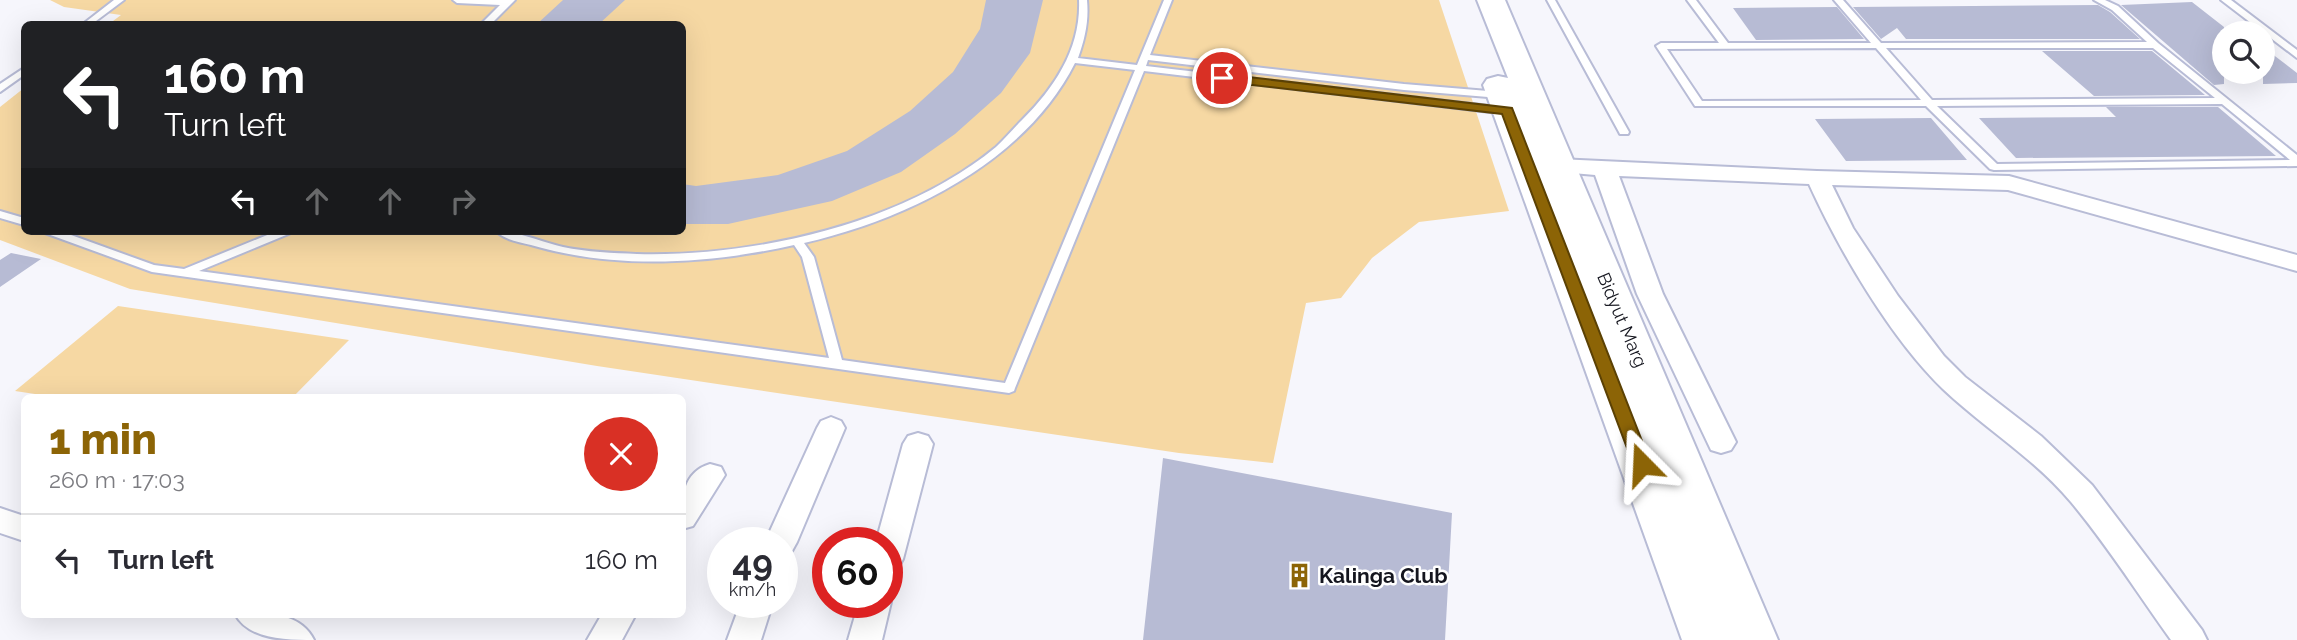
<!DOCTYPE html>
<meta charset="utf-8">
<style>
body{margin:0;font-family:Raleway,sans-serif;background:#f2f2f3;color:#2b2b33;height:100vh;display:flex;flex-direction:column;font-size:26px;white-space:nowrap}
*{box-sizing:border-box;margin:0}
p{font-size:23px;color:#7c7c81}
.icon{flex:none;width:38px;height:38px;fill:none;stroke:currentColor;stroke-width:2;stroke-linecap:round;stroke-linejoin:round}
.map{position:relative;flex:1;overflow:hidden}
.sheet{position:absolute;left:21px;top:394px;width:665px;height:224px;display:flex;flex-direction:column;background:#fff;border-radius:10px;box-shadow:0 7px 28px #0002}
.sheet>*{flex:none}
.top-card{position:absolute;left:21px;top:21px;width:665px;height:214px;border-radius:10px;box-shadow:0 7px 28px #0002;background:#202124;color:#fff;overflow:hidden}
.tools{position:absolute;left:2212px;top:21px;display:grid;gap:14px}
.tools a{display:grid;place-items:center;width:63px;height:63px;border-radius:50%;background:#fff;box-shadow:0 7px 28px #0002;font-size:35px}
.speed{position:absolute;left:707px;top:527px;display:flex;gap:14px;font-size:35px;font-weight:700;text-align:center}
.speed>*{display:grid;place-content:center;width:91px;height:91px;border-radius:50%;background:#fff;box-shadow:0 7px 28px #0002;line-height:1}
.speed small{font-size:18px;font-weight:400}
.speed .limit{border:10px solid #d22;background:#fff;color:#111}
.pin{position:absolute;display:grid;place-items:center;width:60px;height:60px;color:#fff;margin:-30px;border:4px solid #fff;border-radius:50%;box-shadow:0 2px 7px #0007}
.me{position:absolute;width:77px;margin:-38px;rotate:339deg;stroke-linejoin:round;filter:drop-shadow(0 0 5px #0008)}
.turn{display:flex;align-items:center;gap:24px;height:147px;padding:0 28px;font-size:32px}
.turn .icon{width:91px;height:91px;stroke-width:2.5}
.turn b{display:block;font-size:49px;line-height:60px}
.lanes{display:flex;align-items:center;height:66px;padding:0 28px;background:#0003;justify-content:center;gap:35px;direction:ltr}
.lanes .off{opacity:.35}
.round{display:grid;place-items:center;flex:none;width:74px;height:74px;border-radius:37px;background:#f2f2f3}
.headline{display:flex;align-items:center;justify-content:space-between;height:119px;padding:0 28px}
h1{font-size:42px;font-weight:800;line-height:52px;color:#8c6406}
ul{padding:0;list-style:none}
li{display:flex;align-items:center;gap:21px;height:91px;padding:0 28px;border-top:2px solid #e1e1e2}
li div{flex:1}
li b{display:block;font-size:26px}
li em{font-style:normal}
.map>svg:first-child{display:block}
.green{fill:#f6d8a3}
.building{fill:#b7bbd4}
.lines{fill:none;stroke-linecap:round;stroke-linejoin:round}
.service-casing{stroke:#b8bcd6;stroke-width:4}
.minor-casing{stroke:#b8bcd6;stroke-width:4}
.primary-casing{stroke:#b8bcd6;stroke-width:4}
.service{fill:#fff;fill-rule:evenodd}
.minor{fill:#fff;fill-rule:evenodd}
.primary{fill:#fff;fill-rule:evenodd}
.route{fill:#8c6406;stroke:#5b4104;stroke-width:2}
.labels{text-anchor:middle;stroke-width:5;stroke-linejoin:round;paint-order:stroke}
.street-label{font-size:18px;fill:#14151e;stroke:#fff}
.near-poi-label{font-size:21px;font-weight:bold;fill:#14151e;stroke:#fff;text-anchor:start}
</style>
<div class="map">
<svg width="2297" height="640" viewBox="0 0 2297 640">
<rect width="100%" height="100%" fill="#f6f6fc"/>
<path class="green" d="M50 0H1439L1509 211 1419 222 1372 258 1341 298 1306 303 1273 463 1179 453 597 366 130 289 0 240V107L24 88V231H682V24H109L121 15 64 7Z
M118 306 349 340 293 397H55L15 391Z"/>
<path class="building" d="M563 0H625L599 24H537Z
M986 0H1043L1030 53 1001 93 955 134 901 172 832 201 728 224H682V184L696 186 778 175 847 151 910 111 953 72 980 29Z
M2192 2 2224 27V84L2214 85 2121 5Z
M2098 5 2110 12 2140 39H1906L1897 28 1881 39 1853 7Z
M1837 7 1864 39 1756 40 1733 8Z
M2263 47 2297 73V83L2263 84Z
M2042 51H2152L2205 95 2094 96Z
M2106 107H2218L2276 156 2016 158 1979 118 2116 117Z
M1931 118 1967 160 1846 161 1815 119Z
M11 253 41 259 0 287V260Z
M1163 458 1452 513 1445 640H1143Z"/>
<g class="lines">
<defs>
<path id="service" d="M114 0H124L92 24H83Z
M453 0H515L491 24H481L500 5 457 3Z
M1079 0H1087C1089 21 1085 38 1078 58L1137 65 1164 0H1172L1150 55 1404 84 1500 92 1505 95 1500 98 1404 90 1148 60 1146 66 1507 108 1512 111 1507 114 1144 71 1015 388 1014 391 1009 393 152 272 45 233 43 231H60L154 265 184 269 277 231H293L291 233 199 271 829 358 802 257 794 245C710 264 615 270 531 245 519 242 505 240 496 231 519 231 541 242 563 247 587 252 613 253 637 254 755 257 903 224 996 147 1005 139 1013 129 1022 120 1055 87 1081 48 1079 0ZM1075 63 1135 70 1005 383 842 360 814 257 804 243C908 219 1025 162 1075 63Z
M1547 0H1555L1629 132 1628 134H1620L1619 132Z
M1687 0H1696L1728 43H1871L1834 0H1843L1881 43 2147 42 2112 10 2094 0H2105L2118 6 2158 43 2297 155V166L1994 170 1990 169 1926 106H1695L1656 46 1661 43H1719ZM1876 48 1921 100 1702 101 1667 49ZM1886 48H2153L2215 98 1932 100ZM2222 104 2290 160 1997 164 1937 106Z
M2221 0H2231L2297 50V58Z
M24 68V75L0 92V84Z
M0 211 24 218V225L0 218Z"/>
<path id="minor" d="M1558 159 1817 171 2009 176 2297 255V271L2008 190 1832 185 1853 228 1898 296 1944 356 1965 377 2041 436 2092 485 2202 630 2207 640H2171C2138 594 2107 545 2071 502 2033 457 1984 428 1943 389 1891 339 1839 250 1809 184L1619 176 1663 294 1736 442 1731 450 1721 453 1711 450 1637 294 1595 175 1550 171 1547 166 1550 161Z
M831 417 841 421 845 428 797 542 792 551 782 554V542H765L817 428 821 421Z
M918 433 928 436 933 444 903 559 898 568 887 572V542H876L903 444 908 436Z
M710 464 721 467 725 475 693 526 682 529C682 503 680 473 710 464Z
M0 508 24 516V541L0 533Z
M887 594 891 602 882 640H848L859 602H887Z
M741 602H773L761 640H727Z
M235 614C263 614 299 610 314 640 286 640 249 640 235 614Z
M602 614H636L622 640H587Z"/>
<path id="primary" d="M1477 0H1505L1778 640H1682L1483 85 1487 79 1498 76 1508 78Z"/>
</defs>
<use href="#service" class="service-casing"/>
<use href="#minor" class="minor-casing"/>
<use href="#primary" class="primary-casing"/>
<use href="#service" class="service"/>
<use href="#minor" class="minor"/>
<use href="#primary" class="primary"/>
</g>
<path class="route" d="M1222 74 1512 108 1651 464 1649 469H1636L1633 464 1502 114 1218 81 1216 78Z"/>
<defs>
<symbol id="building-bare" viewBox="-9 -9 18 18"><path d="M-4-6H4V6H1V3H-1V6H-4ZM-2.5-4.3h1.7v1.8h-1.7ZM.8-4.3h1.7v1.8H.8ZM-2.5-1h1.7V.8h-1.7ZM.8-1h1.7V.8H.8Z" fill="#8c6406" stroke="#fff" stroke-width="2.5" paint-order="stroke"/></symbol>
</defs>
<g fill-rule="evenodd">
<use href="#building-bare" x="1282" y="558" width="35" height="35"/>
</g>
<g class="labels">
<g class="street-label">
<text transform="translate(1622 320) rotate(67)" y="6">Bidyut Marg</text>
</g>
<g class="near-poi-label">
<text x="1319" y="583">Kalinga Club</text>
</g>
</g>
</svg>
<div class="tools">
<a><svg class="icon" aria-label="search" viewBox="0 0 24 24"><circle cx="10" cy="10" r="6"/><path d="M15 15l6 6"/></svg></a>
</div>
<div class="speed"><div>49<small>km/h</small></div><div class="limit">60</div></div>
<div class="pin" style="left:1222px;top:78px;background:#d93025"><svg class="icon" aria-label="arrive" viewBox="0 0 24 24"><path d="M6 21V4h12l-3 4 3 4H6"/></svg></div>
<svg class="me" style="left:1642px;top:464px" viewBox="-20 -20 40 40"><path d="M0-17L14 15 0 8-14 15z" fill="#8c6406" stroke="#fff" stroke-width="4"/></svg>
<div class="top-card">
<div class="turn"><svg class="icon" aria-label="left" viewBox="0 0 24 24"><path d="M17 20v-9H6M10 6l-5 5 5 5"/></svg><div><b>160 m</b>Turn left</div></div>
<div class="lanes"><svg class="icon" aria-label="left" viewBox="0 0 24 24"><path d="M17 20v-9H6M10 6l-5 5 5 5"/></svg><svg class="icon off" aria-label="ahead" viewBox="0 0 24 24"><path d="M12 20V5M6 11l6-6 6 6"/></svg><svg class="icon off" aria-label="ahead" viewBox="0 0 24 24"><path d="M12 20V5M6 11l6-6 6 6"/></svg><svg class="icon off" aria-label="right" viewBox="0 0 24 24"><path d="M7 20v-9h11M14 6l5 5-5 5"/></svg></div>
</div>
<section class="sheet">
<div class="headline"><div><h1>1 min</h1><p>260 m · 17:03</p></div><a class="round" style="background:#d93025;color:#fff"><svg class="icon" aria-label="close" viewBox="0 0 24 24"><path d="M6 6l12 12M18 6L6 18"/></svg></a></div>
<ul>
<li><svg class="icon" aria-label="left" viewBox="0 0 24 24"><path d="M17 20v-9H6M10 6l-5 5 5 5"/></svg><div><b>Turn left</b></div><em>160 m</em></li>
</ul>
</section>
</div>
